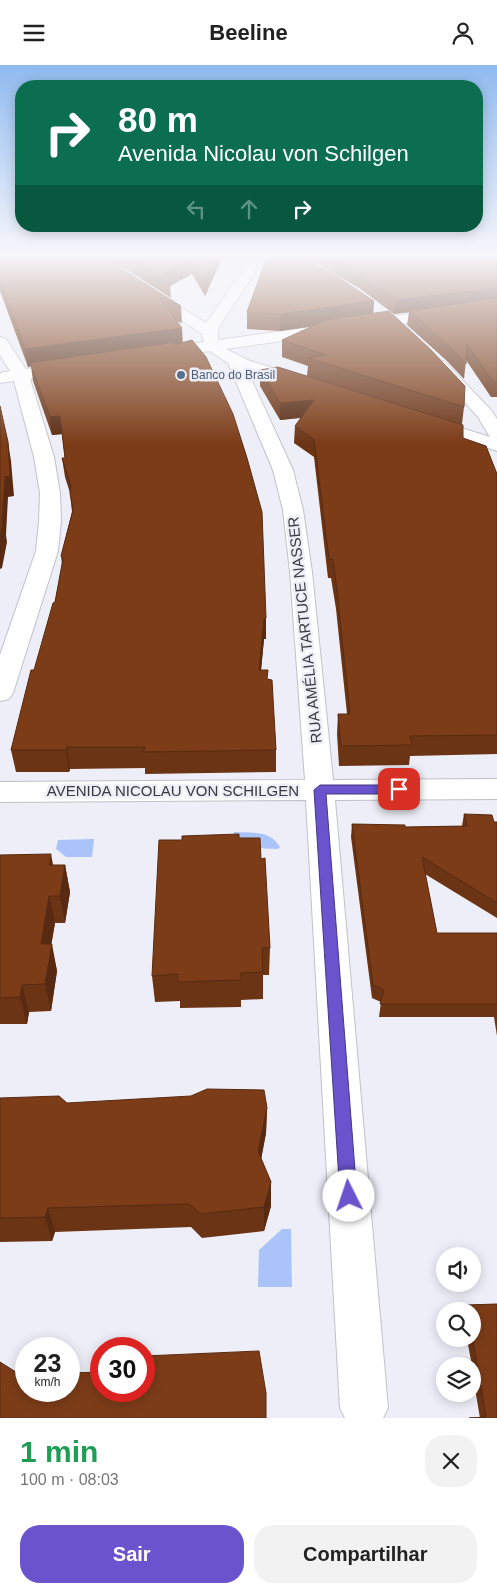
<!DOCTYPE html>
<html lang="pt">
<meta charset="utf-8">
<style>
body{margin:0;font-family:Arial,sans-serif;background:#f2f2f2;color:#222;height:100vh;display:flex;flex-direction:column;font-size:19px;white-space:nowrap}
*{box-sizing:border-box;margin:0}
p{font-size:16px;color:#767676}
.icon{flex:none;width:28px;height:28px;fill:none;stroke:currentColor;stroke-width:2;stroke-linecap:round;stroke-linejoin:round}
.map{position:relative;height:1353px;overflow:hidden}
.sheet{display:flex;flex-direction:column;background:#fff;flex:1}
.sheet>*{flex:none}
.guide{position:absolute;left:15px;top:15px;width:468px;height:152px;border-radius:20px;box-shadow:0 2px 12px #0003;background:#0b6e4f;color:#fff;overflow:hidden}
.fabs{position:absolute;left:436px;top:1182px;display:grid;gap:10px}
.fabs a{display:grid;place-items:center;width:45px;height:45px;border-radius:50%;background:#fff;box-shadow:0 2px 12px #0003;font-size:25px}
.speed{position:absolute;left:15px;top:1272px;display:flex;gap:10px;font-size:25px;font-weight:700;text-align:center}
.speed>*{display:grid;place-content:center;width:65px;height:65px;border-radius:50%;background:#fff;box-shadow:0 2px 12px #0003;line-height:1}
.speed small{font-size:12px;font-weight:400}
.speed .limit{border:8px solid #d22;background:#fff;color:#111}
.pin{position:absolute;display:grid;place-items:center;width:42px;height:42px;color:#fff;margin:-21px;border-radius:10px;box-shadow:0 2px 8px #0006}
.me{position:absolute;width:55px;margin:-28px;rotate:356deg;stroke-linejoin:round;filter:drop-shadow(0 0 4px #0008)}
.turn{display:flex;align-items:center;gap:18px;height:105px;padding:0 20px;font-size:22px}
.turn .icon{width:65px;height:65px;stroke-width:2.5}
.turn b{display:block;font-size:35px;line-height:42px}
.lanes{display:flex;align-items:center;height:48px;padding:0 20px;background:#0003;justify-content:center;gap:25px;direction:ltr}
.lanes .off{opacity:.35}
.round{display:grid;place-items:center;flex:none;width:52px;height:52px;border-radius:20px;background:#f2f2f2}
.head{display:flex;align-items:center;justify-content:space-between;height:85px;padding:0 20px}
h1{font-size:30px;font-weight:700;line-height:38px;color:#1e9e55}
.action{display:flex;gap:10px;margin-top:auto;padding:10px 20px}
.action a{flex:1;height:58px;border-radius:20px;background:#6954cd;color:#fff;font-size:20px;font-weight:700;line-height:58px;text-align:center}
.action a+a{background:#f2f2f2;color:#222}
header{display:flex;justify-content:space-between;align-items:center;height:65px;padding:0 20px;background:#fff;font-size:22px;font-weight:700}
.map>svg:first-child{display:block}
.water{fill:#aac4f9}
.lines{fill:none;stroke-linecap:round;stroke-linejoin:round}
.minor-casing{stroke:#c0c1c9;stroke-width:2}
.minor{fill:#fff;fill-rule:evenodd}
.wall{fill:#6b3415}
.shaded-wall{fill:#572a11}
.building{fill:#7c3c18;stroke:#572a11}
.route{fill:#6954cd;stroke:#443785}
.service-dot{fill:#5c6f8a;stroke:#edeef7;stroke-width:2}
.labels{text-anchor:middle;stroke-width:5;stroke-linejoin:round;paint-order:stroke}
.far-service-label{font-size:12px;fill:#4e5e75;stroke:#edeef7;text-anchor:start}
.street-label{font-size:15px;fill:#3b3b3f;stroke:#edeef7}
</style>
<header><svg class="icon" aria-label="menu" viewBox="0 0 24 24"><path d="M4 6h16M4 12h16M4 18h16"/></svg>Beeline<svg class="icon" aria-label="person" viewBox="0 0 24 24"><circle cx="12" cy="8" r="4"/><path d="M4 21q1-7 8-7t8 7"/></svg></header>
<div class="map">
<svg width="497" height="1353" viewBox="0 0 497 1353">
<rect width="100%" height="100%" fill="#edeef7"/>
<path class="water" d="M234 767C252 768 270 765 280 782L278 784 234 782Z
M94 774 92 792H66L56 784 58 775Z
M282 1164H291L292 1222H258L259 1185Z"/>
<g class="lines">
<defs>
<path id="minor" d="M247 189H260L254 209 220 260 218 266V275L497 237V245L226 284 250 296 304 312 306 316 304 320 298 321 248 307 293 405 303 445 312 507 333 715 497 714V734L335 735 388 1343 383 1353H345L340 1343 306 735 0 737V717L305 715 290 507 283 445 273 405 228 298 210 286 162 293 156 291 154 288 156 285 204 277 202 269 143 229 145 226H155L206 258 241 209Z
M0 272 6 274 26 304 68 298 74 300 76 303 74 306 68 308 30 314 54 392 60 428 61 456 58 486 13 628 9 634 0 636V590L36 486 39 456 40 428 34 392 14 316 0 318V308L10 306 0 290Z
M439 295 445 297 491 345 497 354V374L493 372 497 374V386L421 361 418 357 421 353 427 352 490 372 478 352 431 300 433 297Z"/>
</defs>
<use href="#minor" class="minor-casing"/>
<use href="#minor" class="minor"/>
</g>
<path class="wall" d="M0 189H224L205 231 192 209 170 221 171 233 127 205 114 199 181 241 182 258 176 256 266 553V574H264L261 605 267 614 276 685V707L145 709V703L70 704 69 707H16L11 685 55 537 62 499 61 491 72 447 70 428 65 412 62 393H65L62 369 52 370 33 316 31 301 28 302 0 226Z
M268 189H497V332H491L466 295 464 314 447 296 407 260 409 247 394 249 359 223 319 200 307 195 374 236 373 248 464 342 462 359 463 373 497 409V689L410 691 409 700 339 701 337 669 338 649H347L336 544 331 513H328L314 392 294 378 295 361 301 353 280 355 260 321V305L307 311 308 301 282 292V275L313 261 280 266 247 264V247Z
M464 749 494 757H497V853L425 809 437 868H497V971L494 952H379L381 937 372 933 351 772 352 759 405 762 462 761Z
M239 773 261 794 270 883 269 910H263V934L241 935V942L180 943V936L155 937 152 911Z
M0 790 54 800H65L70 827 65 858H55L51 879 57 906 51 946 29 947 27 959H0Z
M0 1033 67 1038 267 1043 266 1068 261 1094 271 1117V1141L264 1166 202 1173 191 1162 55 1167 52 1176 0 1177Z
M497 1239V1353H470H480L472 1306V1301L467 1274H472V1246H465L467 1240Z"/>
<path class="shaded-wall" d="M217 189H224L205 231 204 215Z
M191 194 192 209 170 221V217L165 207Z
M497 223V236L394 249 396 235Z
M374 236 373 253 280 266V249Z
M182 263 183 280 30 298 31 301 28 302 25 284Z
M314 335V351L280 355V338Z
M60 351 62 369 52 370 50 352Z
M8 377 11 396 14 431 8 432 6 470 7 477 2 503 0 504V474Z
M266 553V574H264L259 626V605L264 554Z
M67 682 70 704 69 707 66 685Z
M51 789 56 816 49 800Z
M65 800 70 827 65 858 60 831Z
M49 831 55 858 47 906 41 879Z
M52 879 57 906 51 946 45 919Z
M22 920 29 947 27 959 20 932Z
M267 1043 266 1068 258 1111V1086Z
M271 1117V1141L264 1166V1142Z
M48 1143 55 1167 52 1176 45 1152Z"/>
<path class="building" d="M0 189H97L114 199 181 241 159 233 182 263 25 284 0 216Z
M125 189H217L204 215 191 194 165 207 170 217Z
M268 189H297L338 212 374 236 280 249 247 247Z
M323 189H490L497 193V223L396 235 359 210Z
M497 233V317H493L467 279 466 299 449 281 409 246Z
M389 246 430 284 465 321 464 342 308 293 326 290 282 275 326 255Z
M192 275 206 292 233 349 247 393 262 447 266 553 264 554 259 605H268L267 614 272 615 276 685 143 687 145 682H67L66 685H11L31 605H34L53 538 55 537 63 494 61 491 73 445 70 428 71 421 62 393H65L60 351 50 352 30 298 175 277 174 280Z
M278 302 463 360V373L486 381 497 409V670L410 671 412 680 341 681 338 649H350L337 526 333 494H329L314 375 295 361 314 335 280 338 260 305Z
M0 341 8 377 10 411 5 412 2 456 3 457 0 474Z
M464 749 492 750 494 757H497V838L422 792 437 868H497V939H380L384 925 373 920 352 759 405 760V762L467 761Z
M239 769V773H260L261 794 265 793 270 883H262L263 907 241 908V915L178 917V909L152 911 159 775H182V771Z
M51 789 49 800H65L60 831H49L41 879H52L45 919 22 920 20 932 0 933V790Z
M207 1024 264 1025 267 1043 258 1086 271 1117 264 1142 201 1149 189 1139 48 1143 45 1152 0 1153V1033L59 1031 67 1038 191 1031Z
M497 1239V1353H469L486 1352 472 1270V1246H469L467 1240Z
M259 1286 266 1328V1353H0V1297L19 1309H26V1326H69V1308L101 1307V1326H144V1291Z"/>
<linearGradient id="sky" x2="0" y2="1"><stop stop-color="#8fbaef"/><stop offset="0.5" stop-color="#f7f7fb"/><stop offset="1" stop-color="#f7f7fb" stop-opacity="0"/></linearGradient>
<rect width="497" height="379" fill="url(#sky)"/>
<path class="route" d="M320 720H399L405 724 399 729H326L357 1131 355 1137 349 1139 343 1137 340 1131 314 725Z"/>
<circle class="service-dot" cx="181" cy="310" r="5"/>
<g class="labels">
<g class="far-service-label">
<text x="191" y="314">Banco do Brasil</text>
</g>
<g class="street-label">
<text transform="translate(305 565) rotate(-96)" y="5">RUA AMÉLIA TARTUCE NASSER</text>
<text x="173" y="731">AVENIDA NICOLAU VON SCHILGEN</text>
</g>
</g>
</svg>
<div class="fabs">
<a><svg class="icon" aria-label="sound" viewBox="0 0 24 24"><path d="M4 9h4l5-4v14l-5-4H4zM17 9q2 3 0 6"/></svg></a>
<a><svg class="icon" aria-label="search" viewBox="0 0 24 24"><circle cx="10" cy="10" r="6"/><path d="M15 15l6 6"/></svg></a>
<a><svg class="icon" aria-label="layers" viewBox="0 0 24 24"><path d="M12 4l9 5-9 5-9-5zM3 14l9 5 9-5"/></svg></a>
</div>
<div class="speed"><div>23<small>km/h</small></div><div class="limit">30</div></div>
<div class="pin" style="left:399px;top:724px;background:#d93025"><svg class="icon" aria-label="arrive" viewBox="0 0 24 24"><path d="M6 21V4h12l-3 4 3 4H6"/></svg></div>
<svg class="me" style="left:349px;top:1131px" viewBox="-20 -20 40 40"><circle r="19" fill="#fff"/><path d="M0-13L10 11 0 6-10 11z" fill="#6954cd"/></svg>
<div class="guide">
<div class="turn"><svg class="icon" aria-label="right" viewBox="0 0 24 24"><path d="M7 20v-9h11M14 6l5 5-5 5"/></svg><div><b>80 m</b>Avenida Nicolau von Schilgen</div></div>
<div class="lanes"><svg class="icon off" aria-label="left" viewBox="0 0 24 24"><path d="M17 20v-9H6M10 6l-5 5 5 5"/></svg><svg class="icon off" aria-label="ahead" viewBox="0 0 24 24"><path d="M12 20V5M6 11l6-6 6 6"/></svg><svg class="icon" aria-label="right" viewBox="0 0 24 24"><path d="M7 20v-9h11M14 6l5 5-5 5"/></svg></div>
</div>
</div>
<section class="sheet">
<div class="head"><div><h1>1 min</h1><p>100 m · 08:03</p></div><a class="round"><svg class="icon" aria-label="close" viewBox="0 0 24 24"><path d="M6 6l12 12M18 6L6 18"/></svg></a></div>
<div class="action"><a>Sair</a><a>Compartilhar</a></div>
</section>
